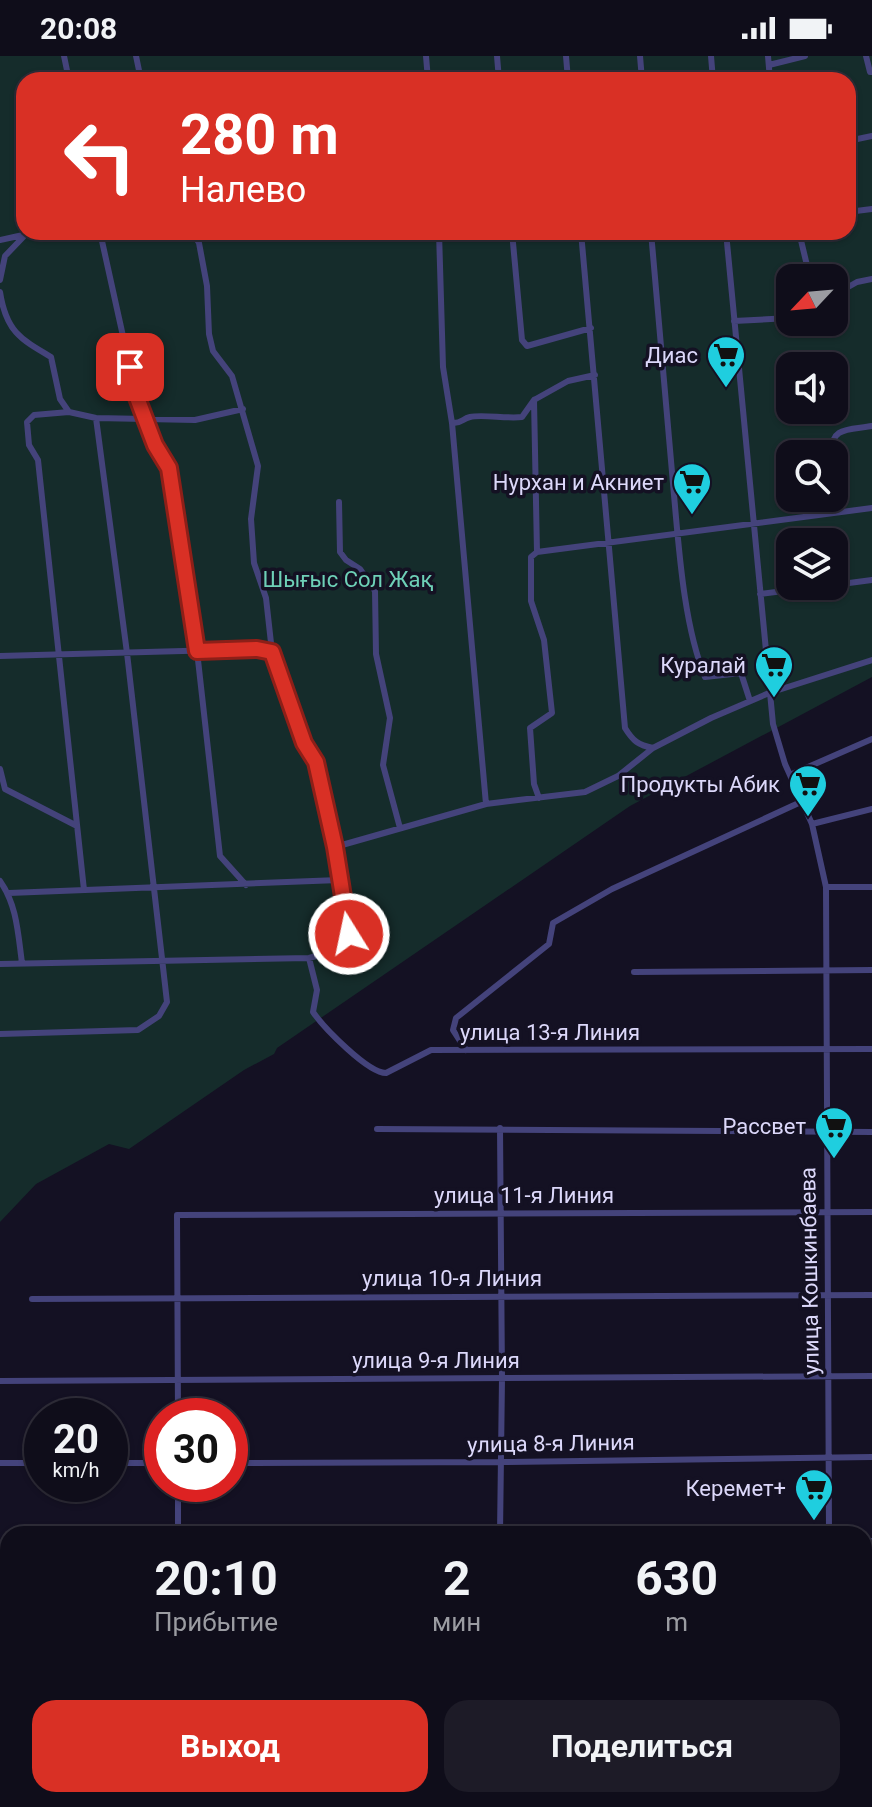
<!DOCTYPE html>
<html lang="ru">
<meta charset="utf-8">
<style>
body{margin:0;font-family:Roboto,sans-serif;background:#1d1b27;color:#f1f3f6;height:100vh;display:flex;flex-direction:column;font-size:30px;white-space:nowrap}
*{box-sizing:border-box;margin:0}
p{font-size:26px;color:#9b9ca2}
.icon{flex:none;width:44px;height:44px;fill:none;stroke:currentColor;stroke-width:2;stroke-linecap:round;stroke-linejoin:round}
.map{position:relative;flex:1;overflow:hidden}
.details{position:absolute;left:0px;top:1470px;width:872px;height:282px;display:flex;flex-direction:column;background:#0f0d1a;border-radius:24px 24px 0 0;box-shadow:0 2px 6px #0004,0 0 0 2px #2f2d39}
.details>*{flex:none}
.hud{position:absolute;left:16px;top:16px;width:840px;height:168px;border-radius:24px;box-shadow:0 2px 6px #0004,0 0 0 2px #2f2d39;background:#d93025;color:#fff;overflow:hidden}
.needle{width:52px;rotate:244deg}
.tools{position:absolute;left:776px;top:208px;display:grid;gap:16px}
.tools a{display:grid;place-items:center;width:72px;height:72px;border-radius:16px;background:#0f0d1a;box-shadow:0 2px 6px #0004,0 0 0 2px #2f2d39;font-size:40px}
.speed{position:absolute;left:24px;top:1342px;display:flex;gap:16px;font-size:40px;font-weight:700;text-align:center}
.speed>*{display:grid;place-content:center;width:104px;height:104px;border-radius:50%;background:#0f0d1a;box-shadow:0 2px 6px #0004,0 0 0 2px #2f2d39;line-height:1}
.speed small{font-size:20px;font-weight:400}
.speed .limit{border:12px solid #d22;background:#fff;color:#111}
.pin{position:absolute;display:grid;place-items:center;width:68px;height:68px;color:#fff;margin:-34px;border-radius:16px;box-shadow:0 4px 12px #0006}
.me{position:absolute;width:88px;margin:-44px;rotate:350deg;stroke-linejoin:round;filter:drop-shadow(0 0 6px #0008)}
.turn{display:flex;align-items:center;gap:28px;height:168px;padding:0 32px;font-size:36px}
.turn .icon{width:104px;height:104px;stroke-width:2.5}
.turn b{display:block;font-size:56px;line-height:68px}
.eta{display:flex;justify-content:space-evenly;align-items:center;height:136px;text-align:center}
.eta b{font-size:48px;font-weight:700;line-height:56px}
.button{display:flex;gap:16px;margin-top:auto;padding:16px 32px}
.button a{flex:1;height:92px;border-radius:24px;background:#d93025;color:#fff;font-size:32px;font-weight:700;line-height:92px;text-align:center}
.button a+a{background:#1d1b27;color:#f1f3f6}
.status{display:flex;justify-content:space-between;align-items:center;height:56px;padding:0 40px;background:#0f0d1a;direction:ltr}
.status svg{height:22px;fill:currentColor}
.map>svg:first-child{display:block}
.green{fill:#152c2b;fill-rule:evenodd}
.lines{fill:none;stroke-linecap:round;stroke-linejoin:round}
.minor{stroke:#44437b;stroke-width:6}
.route-casing{stroke:#8d1f18;stroke-width:20}
.route{stroke:#d93025;stroke-width:14}
.labels{text-anchor:middle;stroke-width:7;stroke-linejoin:round;paint-order:stroke}
.poi-label{font-size:22px;fill:#dcd8fa;stroke:#141123;text-anchor:end}
.park-label{font-size:22px;fill:#6ed0b7;stroke:#141123}
.street-label{font-size:22px;fill:#dcd8fa;stroke:#141123}
</style>
<div class="status"><b>20:08</b><svg viewBox="0 0 49 12"><path d="M0 12V9h3v3zM5 12V6h3v6zM10 12V3h3v9zM15 12V0h3v12zM26 1h20v11H26zM47 4h2v5h-2z"/></svg></div>
<div class="map">
<svg width="872" height="1751" viewBox="0 0 872 1751">
<rect width="100%" height="100%" fill="#141123"/>
<path class="green" d="M0 0H872V621L630 750 277 992 274 998 244 1014 129 1093 109 1088 36 1128 0 1166ZM24 24H848V176H24ZM790 222H834V266H790ZM790 310H834V354H790ZM790 398H834V442H790ZM790 486H834V530H790Z"/>
<g class="lines">
<path class="minor" d="M64 0 69 24
M136 0 141 24
M426 0 428 24
M497 0 499 24
M566 0 568 24
M640 0 642 24
M711 0 713 24
M768 0 770 24
M866 0 870 16H872
M769 9 805 0
M848 85 872 80
M848 156 872 153
M100 176 136 339 155 389 169 412 197 595 220 800 246 829
M439 176 443 311 452 367 486 748
M512 176 522 284 527 290 591 272
M581 176 625 672C633 685 638 689 653 692
M651 176C659 264 666 352 674 439 679 494 684 570 705 621L741 617 750 645
M726 176 773 668 785 708 812 768 826 831 829 1478
M799 176 810 222
M0 184 23 179
M0 224 5 200 28 176
M0 236C6 275 20 283 51 301L60 343 69 356
M834 239 857 226 872 223
M734 265 790 262
M452 367C461 368 462 363 470 361 482 358 507 363 522 361L534 344
M833 398C829 370 850 374 872 370
M834 402 842 456
M339 446 340 496 346 504 360 513 375 535 376 598 390 662 383 709 400 772
M537 496 872 452
M834 529 872 524
M760 538 823 530
M0 600 257 593 272 596
M0 713 5 733 77 770
M792 718 872 683
M539 742 534 728 530 672 552 657 544 584 531 545V501L537 496 534 344 568 325 595 319
M812 768 872 753
M335 791 486 748 585 736 618 720 653 692 711 662 769 637 872 604
M0 825C17 849 18 878 22 907
M826 831H872
M84 834 38 404 29 389 27 366 34 359 69 356 96 362 195 364 243 353
M9 837 339 824
M309 902 317 934 313 956C324 972 368 1017 386 1017L431 994 872 993
M0 908 309 902 342 893 349 878 316 706 304 687 272 596 266 542 254 507 251 463 258 410 232 320 213 295 209 278 207 230 199 187 192 176
M634 916 872 914
M0 978 138 974 159 960 167 946 127 597 96 362
M466 994 453 974 456 962 549 888 553 867 612 833 803 745
M377 1073 872 1076
M32 1243 872 1239
M0 1325 872 1320
M178 1360 177 1159 872 1156
M0 1407H42
M110 1407H162
M230 1407 502 1406 872 1401
M178 1428V1478
M500 1478 502 1322 500 1072
M864 1485H872
M0 1489H8
M0 1577H8
M864 1577H872
M864 1667H872
M0 1677H8
M180 1744V1751
M503 1744V1751
M575 1751 872 1748"/>
</g>
<g class="lines">
<defs>
<path id="route" d="M130 311 136 339 155 389 169 412 197 595 257 593 272 596 304 687 316 706 335 791 349 878"/>
</defs>
<use href="#route" class="route-casing"/>
<use href="#route" class="route"/>
</g>
<defs>
<symbol id="supermarket-pin" viewBox="-11 -11 22 30"><path d="M0 17L-7.5 6A9.5 9.5 0 1 1 7.5 6Z" fill="#1fcedf" stroke="#141123"/><path d="M-6-5.5h2.5l.6 2H6L4.5 2H-2.5L-4.4-4H-6ZM-1.5 3.2a1.3 1.3 0 1 0 .1 0ZM3 3.2a1.3 1.3 0 1 0 .1 0Z" fill="#111"/></symbol>
</defs>
<g fill-rule="evenodd">
<use href="#supermarket-pin" x="704" y="277" width="44" height="60"/>
<use href="#supermarket-pin" x="670" y="404" width="44" height="60"/>
<use href="#supermarket-pin" x="752" y="587" width="44" height="60"/>
<use href="#supermarket-pin" x="786" y="706" width="44" height="60"/>
<use href="#supermarket-pin" x="812" y="1048" width="44" height="60"/>
<use href="#supermarket-pin" x="792" y="1410" width="44" height="60"/>
</g>
<g class="labels">
<g class="poi-label">
<text x="698" y="307">Диас</text>
<text x="664" y="434">Нурхан и Акниет</text>
<text x="746" y="617">Куралай</text>
<text x="780" y="736">Продукты Абик</text>
<text x="806" y="1078">Рассвет</text>
<text x="786" y="1440">Керемет+</text>
</g>
<g class="park-label">
<text x="348" y="531">Шығыс Сол Жақ</text>
</g>
<g class="street-label">
<text x="550" y="984">улица 13-я Линия</text>
<text x="524" y="1147">улица 11-я Линия</text>
<text transform="translate(809 1215) rotate(-91)" y="8">улица Кошкинбаева</text>
<text x="452" y="1230">улица 10-я Линия</text>
<text x="436" y="1312">улица 9-я Линия</text>
<text transform="translate(551 1387) rotate(-1)" y="8">улица 8-я Линия</text>
</g>
</g>
</svg>
<div class="tools">
<a><svg class="needle" viewBox="-14 -14 28 28"><path d="M0-13l5 13h-10z" fill="#e53935"/><path d="M0 13l5-13h-10z" fill="#9b9ca2"/></svg></a>
<a><svg class="icon" aria-label="sound" viewBox="0 0 24 24"><path d="M4 9h4l5-4v14l-5-4H4zM17 9q2 3 0 6"/></svg></a>
<a><svg class="icon" aria-label="search" viewBox="0 0 24 24"><circle cx="10" cy="10" r="6"/><path d="M15 15l6 6"/></svg></a>
<a><svg class="icon" aria-label="layers" viewBox="0 0 24 24"><path d="M12 4l9 5-9 5-9-5zM3 14l9 5 9-5"/></svg></a>
</div>
<div class="speed"><div>20<small>km/h</small></div><div class="limit">30</div></div>
<div class="pin" style="left:130px;top:311px;background:#d93025"><svg class="icon" aria-label="arrive" viewBox="0 0 24 24"><path d="M6 21V4h12l-3 4 3 4H6"/></svg></div>
<svg class="me" style="left:349px;top:878px" viewBox="-20 -20 40 40"><circle r="17" fill="#d93025" stroke="#fff" stroke-width="3"/><path d="M0-11L8 9 0 5-8 9z" fill="#fff"/></svg>
<div class="hud">
<div class="turn"><svg class="icon" aria-label="left" viewBox="0 0 24 24"><path d="M17 20v-9H6M10 6l-5 5 5 5"/></svg><div><b>280 m</b>Налево</div></div>
</div>
<section class="details">
<div class="eta">
<div><b>20:10</b><p>Прибытие</p></div>
<div><b>2</b><p>мин</p></div>
<div><b>630</b><p>m</p></div>
</div>
<div class="button"><a>Выход</a><a>Поделиться</a></div>
</section>
</div>
